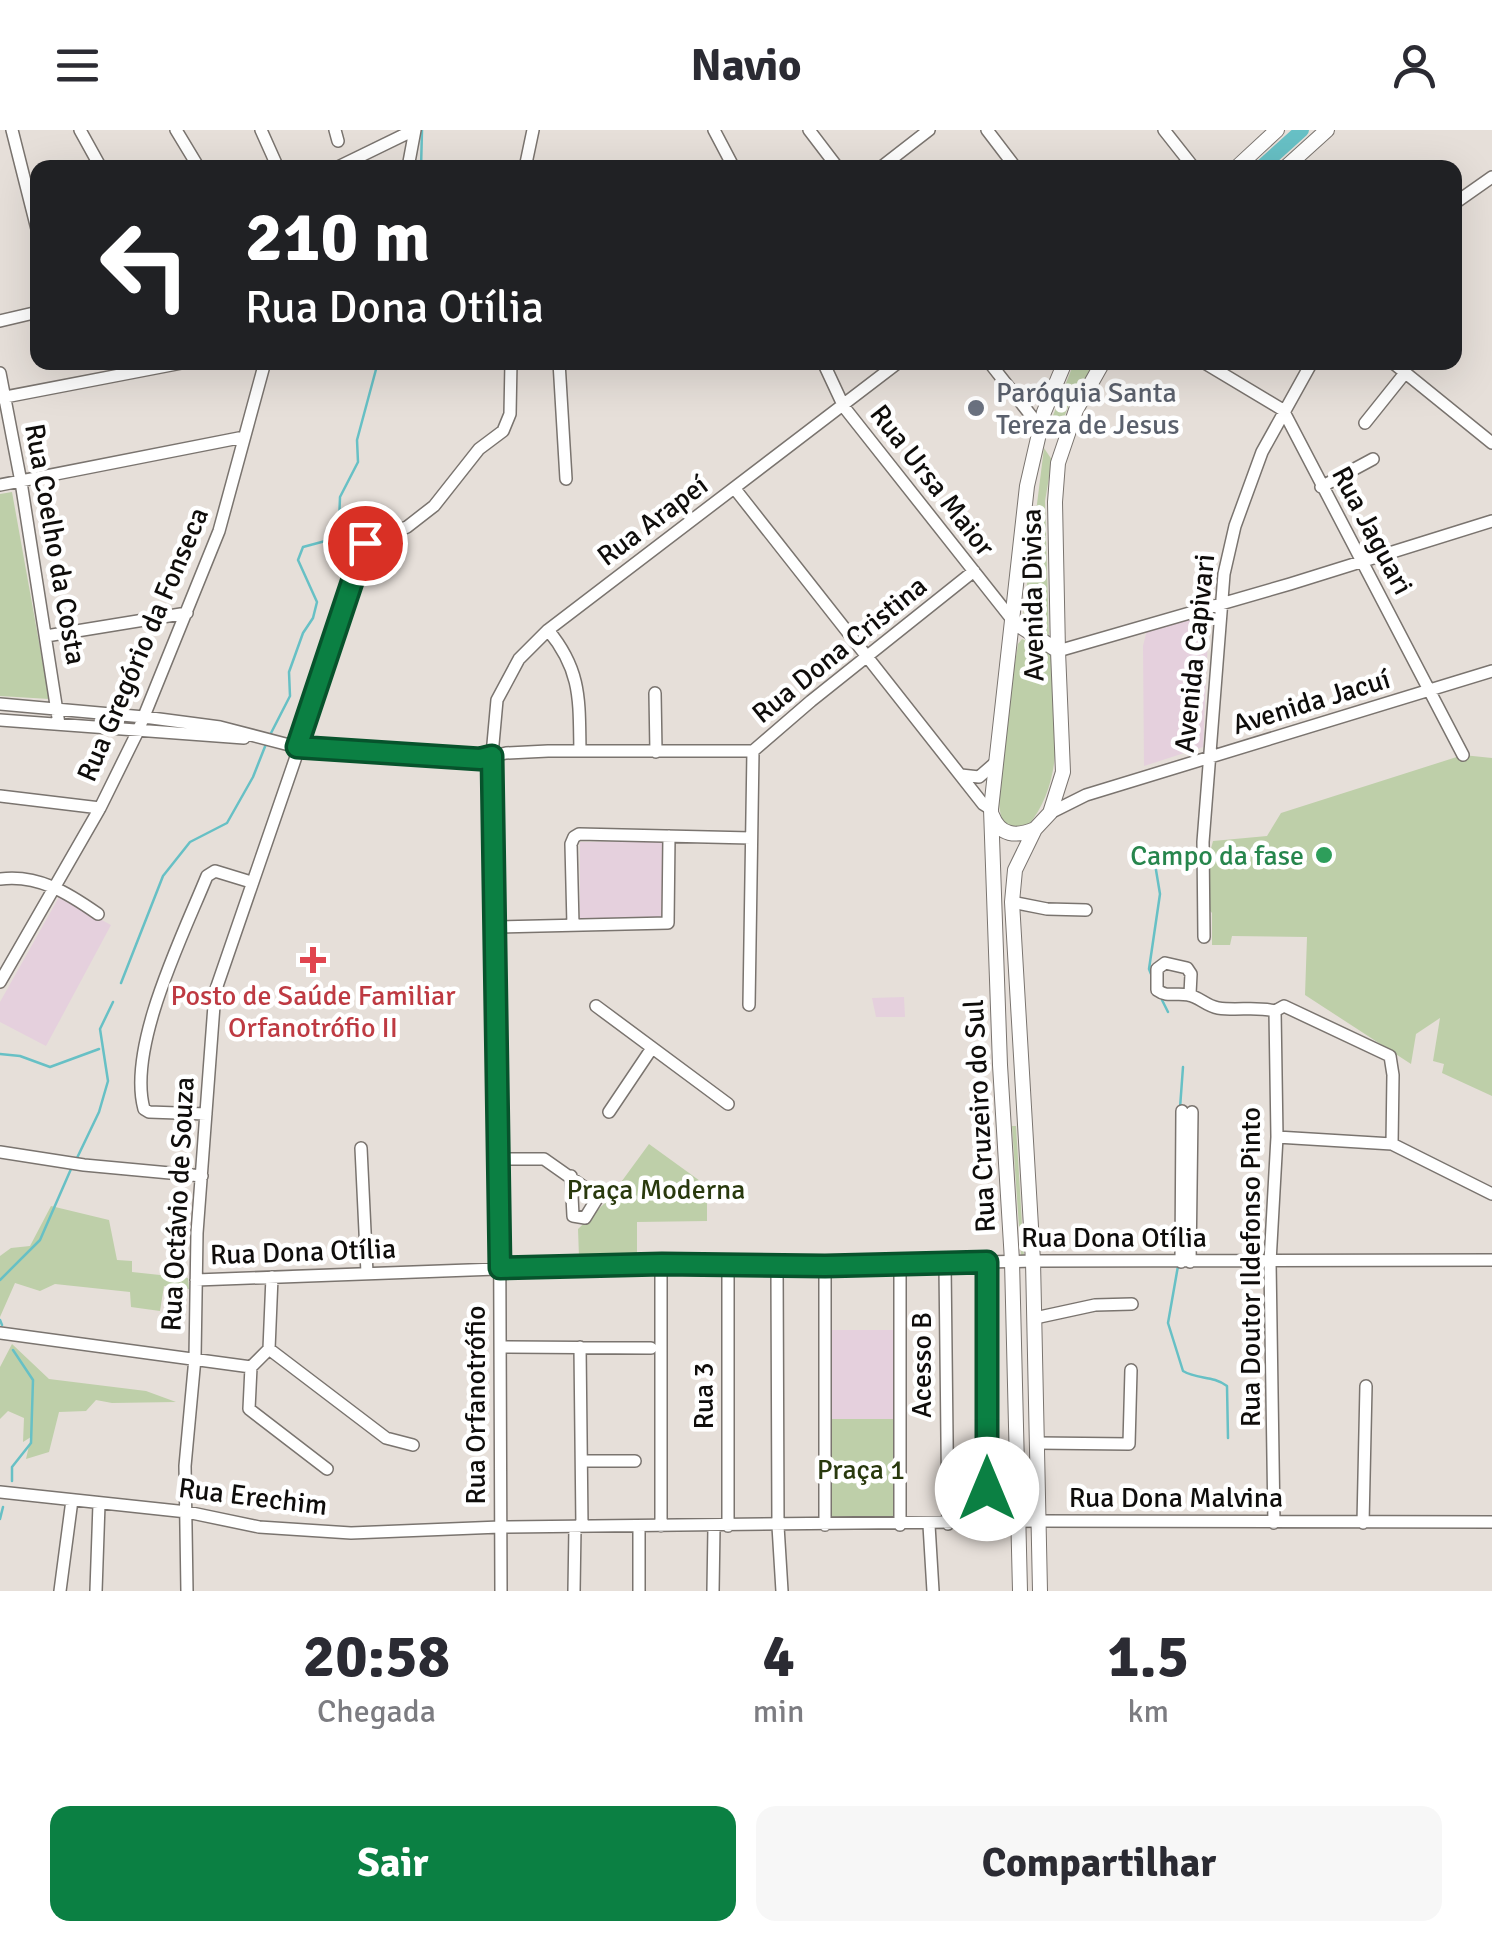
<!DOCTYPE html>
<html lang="pt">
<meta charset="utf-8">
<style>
body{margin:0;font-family:Signika,sans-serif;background:#f7f7f7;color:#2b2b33;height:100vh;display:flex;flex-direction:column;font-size:38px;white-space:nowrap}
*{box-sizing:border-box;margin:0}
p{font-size:32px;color:#7c7c81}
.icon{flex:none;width:55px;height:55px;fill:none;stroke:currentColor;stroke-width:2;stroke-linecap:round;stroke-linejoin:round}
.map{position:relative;height:1461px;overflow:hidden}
.panel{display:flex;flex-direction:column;background:#fff;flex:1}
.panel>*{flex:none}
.banner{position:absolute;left:30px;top:30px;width:1432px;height:210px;border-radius:20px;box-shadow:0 10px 40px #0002;background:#202124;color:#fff;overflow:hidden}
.pin{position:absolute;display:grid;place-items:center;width:85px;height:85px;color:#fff;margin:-42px;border:5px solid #fff;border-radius:50%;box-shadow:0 2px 10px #0007}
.me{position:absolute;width:110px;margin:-55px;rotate:0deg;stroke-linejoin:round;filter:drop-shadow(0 0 8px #0008)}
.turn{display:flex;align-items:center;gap:35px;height:210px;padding:0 50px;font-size:45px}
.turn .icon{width:130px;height:130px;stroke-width:2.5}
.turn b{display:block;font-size:70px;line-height:85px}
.eta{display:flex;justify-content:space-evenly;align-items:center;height:170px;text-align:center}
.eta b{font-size:60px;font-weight:700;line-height:70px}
.action{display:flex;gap:20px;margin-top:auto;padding:20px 50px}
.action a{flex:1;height:115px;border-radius:20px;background:#0b8043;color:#fff;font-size:40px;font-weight:700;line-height:115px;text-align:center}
.action a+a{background:#f7f7f7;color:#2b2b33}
header{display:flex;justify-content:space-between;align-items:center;height:130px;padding:0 50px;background:#fff;font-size:45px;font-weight:700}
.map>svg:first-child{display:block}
.education{fill:#e5d0dd}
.green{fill:#becfa9}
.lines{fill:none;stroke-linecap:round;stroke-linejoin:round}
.stream{stroke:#67c0c5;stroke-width:2.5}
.river{stroke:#67c0c5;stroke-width:14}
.minor-casing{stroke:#7a746f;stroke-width:14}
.major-casing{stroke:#7a746f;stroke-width:16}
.minor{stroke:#fff;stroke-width:11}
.major{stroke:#fff;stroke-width:14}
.route-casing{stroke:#07532c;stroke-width:25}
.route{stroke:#0b8043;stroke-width:18}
.worship-dot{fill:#6b7280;stroke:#fff;stroke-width:4}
.leisure-dot{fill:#2e9e5b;stroke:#fff;stroke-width:4}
.health-dot{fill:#e0444e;stroke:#fff;stroke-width:4}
.labels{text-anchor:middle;stroke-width:9;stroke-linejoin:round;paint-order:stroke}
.worship-label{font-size:28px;fill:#5b616d;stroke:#fff;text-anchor:start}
.street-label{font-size:28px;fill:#0f0d0b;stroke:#fff}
.leisure-label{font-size:28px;fill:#27864d;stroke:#fff;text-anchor:end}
.health-label{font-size:28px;fill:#be3a42;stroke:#fff}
.park-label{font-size:28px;fill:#29390d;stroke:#fff}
</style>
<header><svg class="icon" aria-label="menu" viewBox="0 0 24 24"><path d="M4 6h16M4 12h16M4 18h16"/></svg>Navio<svg class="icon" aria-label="person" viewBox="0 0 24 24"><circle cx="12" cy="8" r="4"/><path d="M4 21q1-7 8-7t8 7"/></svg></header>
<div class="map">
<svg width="1492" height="1461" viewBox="0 0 1492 1461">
<rect width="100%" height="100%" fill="#e6dfd9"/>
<path class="education" d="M1209 484 1203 617 1144 636 1143 516 1147 500Z
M663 711V788L580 789V712Z
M59 767 111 795 46 916 0 892V872Z
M904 867 905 887H876L872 868Z
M828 1200H895V1289H827Z"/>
<path class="green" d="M1074 233H1095L1068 277 1056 309 1048 298Z
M1044 318 1052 330 1045 371 1049 507H1046L1023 486Z
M12 362 49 568V569L0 566V364Z
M1022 509 1047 520 1053 529C1055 586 1067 650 1027 697L1014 699 1003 693C989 654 1012 557 1018 514Z
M1463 625 1492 628V966L1442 943 1444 934 1433 931 1440 888 1416 904 1411 934 1305 865 1307 807 1232 806 1230 815H1212V783L1207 777 1208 730 1213 711 1267 706 1281 683Z
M1012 996H1016L1024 1126H1021Z
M649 1014 707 1056V1091L637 1092V1126L579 1127 578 1099 608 1070Z
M51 1076 109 1090 117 1130 132 1131V1142L188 1148 189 1159 164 1156 160 1181 131 1177 130 1162 55 1154 40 1161 15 1153 0 1187V1126L11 1118 30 1116Z
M12 1214 49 1249 146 1261 176 1272 112 1273 96 1270 86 1281 59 1282 49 1322 26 1329 31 1307 23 1312 24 1288 8 1281 0 1289V1237Z
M827 1289H895L894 1389H827Z"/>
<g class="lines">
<path class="stream" d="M421 38 422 0
M269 607 290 566 289 542 303 503 313 488 317 472 298 430 303 417 329 410 339 394 340 367 358 332 357 310 378 232
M1151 844 1149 839 1160 764 1155 734
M121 853 163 746 190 712 227 693 253 647 266 614
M1162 870 1168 882
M0 924 20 926 50 937 99 919
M1180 978 1183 937
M77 1028 99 982 108 951 100 899 113 872
M1178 1136 1168 1193 1183 1241C1198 1250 1212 1245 1227 1256L1228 1308
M0 1150 40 1110 71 1039
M0 1190 2 1195
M12 1351V1337L31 1313 33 1250 13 1220
M0 1389 3 1377"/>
<path class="river" d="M1260 38 1302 0"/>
<defs>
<path id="minor" d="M12 0 38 103
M80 0 101 38
M176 0 199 38
M261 0 278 38
M335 0 338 11
M714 0 734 38
M809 0 838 38
M987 0 1016 38
M1164 0 1194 38
M409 32 415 0
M336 38 414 0
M525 38 533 0
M880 38 929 0
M1455 73 1492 47
M0 191 38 182
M559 232 566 349
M823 232 844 277 1014 492
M989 232 1040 297
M1203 232 1283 280 1463 625
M1392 232 1492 313
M0 243 21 352 59 594
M0 268 187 232
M1365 293 1405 243
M0 355 244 307
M1321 357 1373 329
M735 359 983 674 991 679
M548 500C582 541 579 571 580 621
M46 506 187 483
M1058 521 1290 454 1492 391
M655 563 656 622
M0 574 144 587 220 597 297 617 370 623 480 629 506 623 548 621H753L811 571 974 441
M0 590 244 608
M961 645 979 647 995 633
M0 666 100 678
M1050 683 1086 665 1492 541
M0 749C38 744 68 763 98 784
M1012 772 1047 779 1086 780
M573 795 571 714 574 707 579 704 751 708
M494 797 668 793 669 706
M1204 807 1203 712 1224 444 1235 396 1262 322 1312 232
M0 852 100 678 138 601 219 401 265 232
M1190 864 1191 844 1187 838 1165 833 1157 839V860C1168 868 1175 862 1188 865 1198 866 1206 876 1218 878 1238 881 1255 876 1275 881
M749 875 753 621
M596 876 728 974
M1275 881 1284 876 1390 926 1393 945 1392 1014
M609 982 652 918
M206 984 149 982 144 979C127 917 183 805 207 746L215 741 251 752
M1277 1007 1392 1014 1492 1064
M361 1018 367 1143
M0 1022 84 1035 202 1046
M499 1029H544L598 1067 585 1088 573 1086 571 1046
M1181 1132 1182 981
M1190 1132 1192 982
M900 1135V1395
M945 1135 948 1394
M777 1136 778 1396 782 1461
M272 1147 269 1219 251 1237 249 1279 327 1339
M196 1150 661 1133 825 1136 1033 1131 1492 1130
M1035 1188 1095 1175 1132 1174
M0 1203 251 1237
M501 1217 651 1218
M580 1217 582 1396
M269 1219 386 1308 413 1315
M1037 1313 1129 1314 1131 1240
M582 1331H635
M0 1362 187 1382 259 1397 351 1403 500 1397 1038 1391 1492 1392
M987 1393V1132
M1274 1393 1270 1132 1277 1007 1275 881
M1363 1393 1366 1256
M825 1395V1136
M929 1395 933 1461
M661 1396V1133
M728 1396V1135
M639 1397V1461
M60 1461 72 1370
M96 1461 99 1374
M187 1461 185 1336 195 1228 197 1103 215 862 309 589 365 413 407 397 434 376 479 319 503 301 510 284 511 232
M501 1461 499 937 492 625 497 570 519 529 548 500 899 232
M574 1461 575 1397
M713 1461 714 1397"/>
<path id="major" d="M1236 38 1277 0
M1285 38 1327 0
M1014 492 1058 521
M992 685C1000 706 1016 707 1035 699
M1020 1461 1012 1131 1000 935 991 679 1027 356 1044 282 1065 232
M1040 1461 1033 1131 1012 772 1015 740 1035 699 1050 683 1063 642 1058 521 1055 372 1058 333 1076 280 1103 232"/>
</defs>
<use href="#minor" class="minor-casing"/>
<use href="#major" class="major-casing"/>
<use href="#minor" class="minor"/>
<use href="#major" class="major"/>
</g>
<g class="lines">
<defs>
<path id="route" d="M365 413 297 617 480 629 492 626 500 1138 662 1134 825 1136 987 1132V1359"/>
</defs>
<use href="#route" class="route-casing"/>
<use href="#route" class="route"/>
</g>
<circle class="worship-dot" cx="976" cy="278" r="10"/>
<circle class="leisure-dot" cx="1324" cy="725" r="10"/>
<path class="health-dot" d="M308 815h10v10h10v10h-10v10h-10v-10h-10v-10h10z"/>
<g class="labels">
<g class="worship-label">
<text x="996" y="272">Paróquia Santa<tspan x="996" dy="32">Tereza de Jesus</tspan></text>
</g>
<g class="street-label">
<text transform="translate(933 350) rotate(52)" y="10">Rua Ursa Maior</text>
<text transform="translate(652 390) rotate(-37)" y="10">Rua Arapeí</text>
<text transform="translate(1373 400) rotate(62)" y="10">Rua Jaguari</text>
<text transform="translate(56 414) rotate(80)" y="10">Rua Coelho da Costa</text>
<text transform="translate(1032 465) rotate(-91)" y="10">Avenida Divisa</text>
<text transform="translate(142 514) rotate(-67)" y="10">Rua Gregório da Fonseca</text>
<text transform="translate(839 519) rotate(-39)" y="10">Rua Dona Cristina</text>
<text transform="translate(1194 523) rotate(-84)" y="10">Avenida Capivari</text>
<text transform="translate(1311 571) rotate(-17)" y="10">Avenida Jacuí</text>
<text transform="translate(979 986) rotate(-93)" y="10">Rua Cruzeiro do Sul</text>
<text transform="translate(177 1074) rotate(-87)" y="10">Rua Octávio de Souza</text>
<text x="1114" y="1117">Rua Dona Otília</text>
<text transform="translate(303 1121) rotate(-2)" y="10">Rua Dona Otília</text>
<text transform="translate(1250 1137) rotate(-90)" y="10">Rua Doutor Ildefonso Pinto</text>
<text transform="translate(921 1235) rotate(-90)" y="10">Acesso B</text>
<text transform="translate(703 1266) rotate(-90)" y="10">Rua 3</text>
<text transform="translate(475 1275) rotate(-90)" y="10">Rua Orfanotrófio</text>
<text transform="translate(253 1366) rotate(7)" y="10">Rua Erechim</text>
<text x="1176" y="1377">Rua Dona Malvina</text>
</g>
<g class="leisure-label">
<text x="1304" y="735">Campo da fase</text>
</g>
<g class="health-label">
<text x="313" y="875">Posto de Saúde Familiar<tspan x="313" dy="32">Orfanotrófio II</tspan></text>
</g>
<g class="park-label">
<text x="656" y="1069">Praça Moderna</text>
<text x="861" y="1349">Praça 1</text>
</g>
</g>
</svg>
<div class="pin" style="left:365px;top:413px;background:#d93025"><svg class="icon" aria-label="arrive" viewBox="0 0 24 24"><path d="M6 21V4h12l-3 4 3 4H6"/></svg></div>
<svg class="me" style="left:987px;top:1359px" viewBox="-20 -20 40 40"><circle r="19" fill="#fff"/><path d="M0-13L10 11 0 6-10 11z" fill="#0b8043"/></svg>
<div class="banner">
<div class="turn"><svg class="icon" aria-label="left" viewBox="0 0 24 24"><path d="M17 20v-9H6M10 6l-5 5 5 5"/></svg><div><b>210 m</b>Rua Dona Otília</div></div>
</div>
</div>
<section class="panel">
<div class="eta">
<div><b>20:58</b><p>Chegada</p></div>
<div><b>4</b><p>min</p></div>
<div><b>1.5</b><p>km</p></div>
</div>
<div class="action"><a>Sair</a><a>Compartilhar</a></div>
</section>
